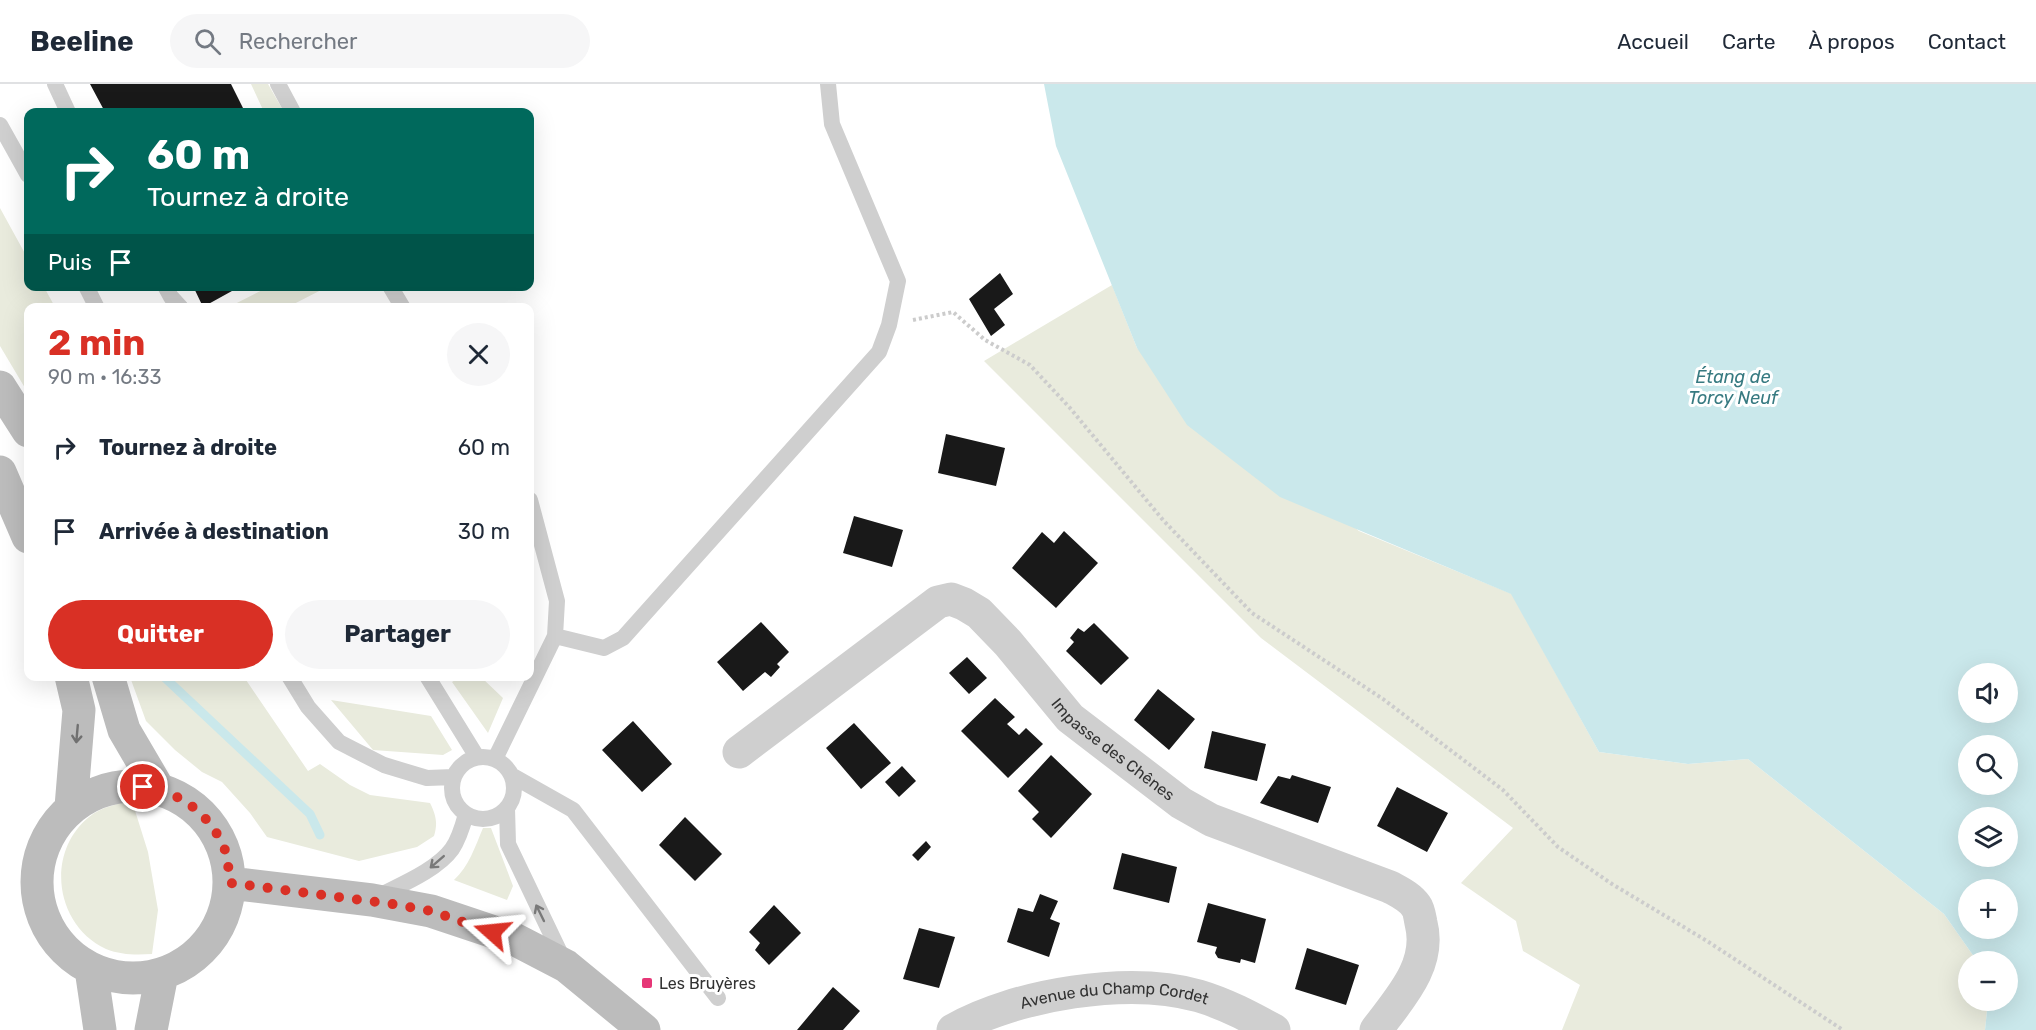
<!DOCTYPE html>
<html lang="fr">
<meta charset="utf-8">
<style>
body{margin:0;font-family:Rubik,sans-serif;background:#f6f6f7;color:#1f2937;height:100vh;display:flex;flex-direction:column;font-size:22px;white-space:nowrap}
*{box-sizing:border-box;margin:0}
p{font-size:20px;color:#747a83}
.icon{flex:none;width:33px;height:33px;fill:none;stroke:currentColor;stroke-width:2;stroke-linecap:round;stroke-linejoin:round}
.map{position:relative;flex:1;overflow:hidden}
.panel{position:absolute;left:24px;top:219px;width:510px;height:378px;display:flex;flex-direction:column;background:#fff;border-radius:12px;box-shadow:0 6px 24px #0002}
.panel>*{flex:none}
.banner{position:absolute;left:24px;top:24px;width:510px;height:183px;border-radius:12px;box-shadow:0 6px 24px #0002;background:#00695c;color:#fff;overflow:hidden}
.fabs{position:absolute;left:1958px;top:579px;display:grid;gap:12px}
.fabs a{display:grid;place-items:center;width:60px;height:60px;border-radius:50%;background:#fff;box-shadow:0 6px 24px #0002;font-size:30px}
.pin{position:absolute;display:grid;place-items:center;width:51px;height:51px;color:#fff;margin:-26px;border:3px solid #fff;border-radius:50%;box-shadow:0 2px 6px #0007}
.me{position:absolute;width:66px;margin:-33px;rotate:288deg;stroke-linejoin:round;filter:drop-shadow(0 0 4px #0008)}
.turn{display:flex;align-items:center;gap:21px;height:126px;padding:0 24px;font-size:27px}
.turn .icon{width:78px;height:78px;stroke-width:2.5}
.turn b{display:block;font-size:42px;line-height:51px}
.then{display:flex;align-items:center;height:57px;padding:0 24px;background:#0003;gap:12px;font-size:22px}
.round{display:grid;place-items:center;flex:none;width:63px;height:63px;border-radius:32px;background:#f6f6f7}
.overview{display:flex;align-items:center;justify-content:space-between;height:102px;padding:0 24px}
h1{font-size:36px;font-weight:700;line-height:45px;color:#d93025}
.cta{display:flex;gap:12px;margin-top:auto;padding:12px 24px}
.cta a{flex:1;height:69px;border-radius:36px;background:#d93025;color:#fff;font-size:24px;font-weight:700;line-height:69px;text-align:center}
.cta a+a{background:#f6f6f7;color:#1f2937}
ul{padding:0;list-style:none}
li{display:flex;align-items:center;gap:18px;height:84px;padding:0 24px}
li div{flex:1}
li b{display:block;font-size:22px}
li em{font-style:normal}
header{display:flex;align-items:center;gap:36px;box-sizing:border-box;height:84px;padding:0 30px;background:#fff;border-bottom:2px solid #e0e1e3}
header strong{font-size:28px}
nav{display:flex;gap:33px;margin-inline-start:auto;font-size:21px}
.search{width:420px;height:54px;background:#f6f6f7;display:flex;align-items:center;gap:15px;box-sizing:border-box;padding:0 21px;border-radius:33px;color:#747a83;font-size:22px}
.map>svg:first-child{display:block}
.green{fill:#e9ebdd}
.water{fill:#cae8eb;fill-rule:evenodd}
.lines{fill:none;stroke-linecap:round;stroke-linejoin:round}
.stream{stroke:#cae8eb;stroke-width:9}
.building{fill:#191919}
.path{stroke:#ccc;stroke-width:4;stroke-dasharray:3 3;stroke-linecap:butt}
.lane{stroke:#cfcfcf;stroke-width:16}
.street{stroke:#cfcfcf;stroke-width:33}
.secondary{stroke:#bcbcbc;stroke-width:33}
.oneway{stroke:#707070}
.oneway2{stroke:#797979}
.route{stroke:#d93025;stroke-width:10;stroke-dasharray:0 18}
.poi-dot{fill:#e63777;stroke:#fff;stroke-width:2}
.labels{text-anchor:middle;stroke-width:6;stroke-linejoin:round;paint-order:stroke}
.street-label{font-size:16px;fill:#323232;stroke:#fff}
.poi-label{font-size:16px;fill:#323232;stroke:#fff;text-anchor:start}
.water-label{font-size:18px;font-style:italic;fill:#377a81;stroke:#fff}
</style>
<header>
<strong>Beeline</strong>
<div class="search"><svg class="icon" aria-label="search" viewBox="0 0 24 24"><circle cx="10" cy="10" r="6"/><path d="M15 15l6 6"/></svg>Rechercher</div>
<nav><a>Accueil</a><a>Carte</a><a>À propos</a><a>Contact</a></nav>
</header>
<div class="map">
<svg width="2036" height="946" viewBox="0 0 2036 946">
<rect width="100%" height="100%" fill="#fff"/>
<path class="green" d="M251 0H268L284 28H264Z
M0 124 28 175V202L44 203 55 223 28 224V309L0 262Z
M1112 201 1137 264 1359 447 1512 510 1599 668 1688 680 1748 675 1944 830 1977 877 1968 878V916L1988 917 1985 946H1562L1580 901 1523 867 1516 837 1461 799 1513 744 1261 554 984 277Z
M268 203V202L327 203 288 223H229Z
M130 593H244L308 687 320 680 350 701 370 711 430 719C436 731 438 739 434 752L417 763 359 777 267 753 250 729 222 698 202 688 175 666 146 637Z
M460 593H481L503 614 488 649 452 598Z
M331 616 431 632 452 666 443 671 373 666Z
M132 717 148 768 158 826 152 870C136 871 121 871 106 865 55 841 45 769 89 733 101 723 117 720 132 717Z
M483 744H491L513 802 507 816 454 796C469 782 475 763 483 744Z"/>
<path class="water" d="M1044 0H2036V946H1985L1988 917 2007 916V878L1977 877 1944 830 1748 675 1688 680 1599 668 1511 510 1280 413 1187 341 1137 264 1056 62ZM1968 590H2007V628H1968ZM1968 662H2007V700H1968ZM1968 734H2007V772H1968ZM1968 806H2007V844H1968Z"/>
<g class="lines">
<path class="stream" d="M163 592 310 730 320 751"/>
</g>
<path class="building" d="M90 0H231L245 28H105Z
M1000 189 1013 210 994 225 1005 241 991 252 969 215Z
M193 202H241L203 223Z
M946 350 1005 364 996 402 938 389Z
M854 432 903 446 892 483 843 469Z
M1064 447 1098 479 1056 524 1012 484 1042 448 1054 459Z
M761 538 789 568 777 580 780 583 771 593 765 588 743 607 717 578Z
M1094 539 1129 574 1101 601 1066 567 1074 558 1070 554 1078 544 1084 548Z
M967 573 987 594 969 610 949 589Z
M1158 605 1195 635 1169 666 1134 636Z
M995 614 1015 633 1007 640 1019 651 1026 644 1043 660 1008 694 961 647Z
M633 637 672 680 642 708 602 666Z
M854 639 891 679 861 705 826 664Z
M1212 647 1266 660 1257 697 1204 684Z
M1051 671 1092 710 1051 754 1032 735 1039 728 1018 707Z
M902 682 916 697 899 713 885 698Z
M1292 691 1331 703 1318 739 1260 719 1278 692 1290 695Z
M1397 703 1448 729 1427 768 1377 742Z
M685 733 722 770 695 797 659 761Z
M926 757 931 763 918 777 912 771Z
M1122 769 1177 783 1169 819 1113 805Z
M1040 810 1058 817 1050 835 1060 839 1049 873 1007 858 1018 824 1033 828Z
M1208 819 1266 835 1255 879 1241 875 1240 879 1218 874 1215 869 1217 863 1197 858Z
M774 821 801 849 769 881 755 866 760 859 749 848Z
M919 844 955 853 939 904 903 895Z
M1307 864 1359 881 1346 921 1295 905Z
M833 903 860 927 843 946H797Z"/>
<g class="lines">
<path class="path" d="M913 236 953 228 985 256 1030 281 1070 324 1163 436 1252 529 1383 615 1503 706 1558 763 1612 800 1707 857 1843 946"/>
<path class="lane" d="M55 0 68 28
M278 0 293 28
M0 41 28 91
M86 202 97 224
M165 202 171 213 181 224
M390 202 403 224
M555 552 604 564 623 554 879 268 889 241 898 197 832 40 828 0
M289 592 308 623 339 658 384 681 427 694 454 693
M427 592 477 673
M452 704a31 31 0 1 1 62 0a31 31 0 1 1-62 0Z
M495 675 555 552 557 517 530 416
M511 691 573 726 718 914
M507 724 508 760 563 875
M377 813C400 801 437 786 452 765 459 755 463 741 466 730"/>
<g class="street">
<path id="s1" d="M739 668 938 518 951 515 964 520 979 529 1008 559 1070 634 1181 719 1211 736 1390 803C1399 808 1410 813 1416 822 1419 826 1420 834 1421 839 1432 881 1399 915 1376 946"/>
<path id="s2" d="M953 946C1016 910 1129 892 1199 912 1226 920 1250 933 1274 946"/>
</g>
<path class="secondary" d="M0 303 28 347
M0 388 28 453
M108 592 124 646 158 704
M37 798a96 96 0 1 1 192 0a96 96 0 1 1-192 0Z
M71 723 79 626 71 592
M230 799 372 816 431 827 512 854 566 882 644 946
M91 885 100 946
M151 946 162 890"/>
</g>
<defs><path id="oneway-shaft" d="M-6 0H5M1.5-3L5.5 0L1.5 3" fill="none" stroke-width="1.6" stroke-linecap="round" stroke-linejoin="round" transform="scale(1.5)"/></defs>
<use class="oneway" href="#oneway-shaft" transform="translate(77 650) rotate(95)"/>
<g class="oneway2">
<use href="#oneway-shaft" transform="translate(437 778) rotate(139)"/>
<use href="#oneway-shaft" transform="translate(540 829) rotate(-116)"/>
</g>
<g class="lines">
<path class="route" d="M143 703C180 707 211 731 225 766 229 776 228 789 230 799L392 820 431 827 492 848"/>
</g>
<rect class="poi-dot" x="641" y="893" width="12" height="12" rx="3"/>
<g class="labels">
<g class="street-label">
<text dy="6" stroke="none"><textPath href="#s1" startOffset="486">Impasse des Chênes</textPath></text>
<text dy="6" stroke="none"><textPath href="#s2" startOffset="168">Avenue du Champ Cordet</textPath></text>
</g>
<g class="poi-label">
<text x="659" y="905">Les Bruyères</text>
</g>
<g class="water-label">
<text x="1733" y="299">Étang de<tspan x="1733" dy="21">Torcy Neuf</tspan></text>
</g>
</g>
</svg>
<div class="fabs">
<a><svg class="icon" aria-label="sound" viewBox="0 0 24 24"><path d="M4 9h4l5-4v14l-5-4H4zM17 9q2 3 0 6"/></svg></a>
<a><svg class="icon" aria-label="search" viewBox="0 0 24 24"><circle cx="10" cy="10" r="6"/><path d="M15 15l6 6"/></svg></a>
<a><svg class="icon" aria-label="layers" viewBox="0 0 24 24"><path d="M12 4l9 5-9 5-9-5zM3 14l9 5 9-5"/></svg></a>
<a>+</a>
<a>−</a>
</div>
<div class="pin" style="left:143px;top:703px;background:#d93025"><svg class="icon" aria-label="arrive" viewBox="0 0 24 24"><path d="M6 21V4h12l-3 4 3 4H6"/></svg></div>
<svg class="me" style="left:492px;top:848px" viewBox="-20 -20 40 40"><path d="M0-17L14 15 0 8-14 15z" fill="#d93025" stroke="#fff" stroke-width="4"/></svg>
<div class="banner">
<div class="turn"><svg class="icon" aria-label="right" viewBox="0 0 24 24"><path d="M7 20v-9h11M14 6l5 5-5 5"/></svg><div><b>60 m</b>Tournez à droite</div></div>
<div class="then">Puis<svg class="icon" aria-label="arrive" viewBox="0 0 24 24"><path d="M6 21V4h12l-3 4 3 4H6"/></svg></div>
</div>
<section class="panel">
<div class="overview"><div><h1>2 min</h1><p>90 m · 16:33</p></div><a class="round"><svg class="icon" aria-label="close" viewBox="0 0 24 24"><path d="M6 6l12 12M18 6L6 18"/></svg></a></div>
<ul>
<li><svg class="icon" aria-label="right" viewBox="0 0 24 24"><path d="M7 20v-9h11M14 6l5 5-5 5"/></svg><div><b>Tournez à droite</b></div><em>60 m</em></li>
<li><svg class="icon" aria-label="arrive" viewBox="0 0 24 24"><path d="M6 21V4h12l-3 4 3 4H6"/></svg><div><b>Arrivée à destination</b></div><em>30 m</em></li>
</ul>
<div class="cta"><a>Quitter</a><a>Partager</a></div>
</section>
</div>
